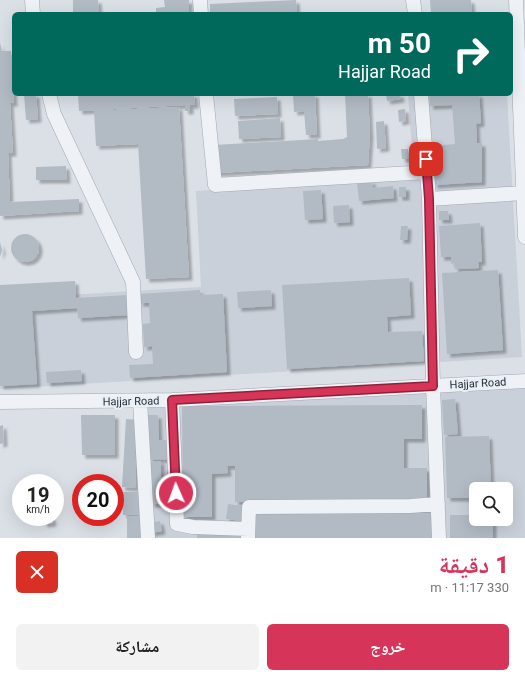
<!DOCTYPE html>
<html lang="ar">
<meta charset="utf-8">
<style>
body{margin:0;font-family:Roboto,"Noto Naskh Arabic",sans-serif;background:#f2f2f2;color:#222;direction:rtl;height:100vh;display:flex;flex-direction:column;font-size:15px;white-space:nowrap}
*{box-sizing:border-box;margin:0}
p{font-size:13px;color:#767676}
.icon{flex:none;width:22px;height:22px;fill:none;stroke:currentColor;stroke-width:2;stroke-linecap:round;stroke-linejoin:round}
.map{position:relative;height:538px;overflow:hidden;direction:ltr}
.sheet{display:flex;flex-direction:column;background:#fff;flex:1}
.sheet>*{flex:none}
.hud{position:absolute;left:12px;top:12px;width:501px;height:84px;border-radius:6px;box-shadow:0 4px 16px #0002;direction:rtl;background:#00695c;color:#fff;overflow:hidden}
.fabs{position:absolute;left:469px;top:482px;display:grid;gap:8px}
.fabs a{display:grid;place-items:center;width:44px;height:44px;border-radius:6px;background:#fff;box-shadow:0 4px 16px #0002;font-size:20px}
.speed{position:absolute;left:12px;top:474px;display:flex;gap:8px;font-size:20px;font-weight:700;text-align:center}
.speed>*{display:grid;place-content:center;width:52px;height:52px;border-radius:50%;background:#fff;box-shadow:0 4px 16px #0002;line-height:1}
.speed small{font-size:10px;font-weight:400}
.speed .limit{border:6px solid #d22;background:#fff;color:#111}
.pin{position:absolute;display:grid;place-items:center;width:34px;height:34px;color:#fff;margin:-17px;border-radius:8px;box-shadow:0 2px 6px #0006}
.me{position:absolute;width:44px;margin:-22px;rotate:358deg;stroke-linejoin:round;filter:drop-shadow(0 0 3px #0008)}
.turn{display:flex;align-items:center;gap:14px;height:84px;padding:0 16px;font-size:18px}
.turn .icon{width:52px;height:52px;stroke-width:2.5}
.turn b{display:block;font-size:28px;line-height:34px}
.round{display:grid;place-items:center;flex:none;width:42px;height:42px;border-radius:6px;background:#f2f2f2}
.overview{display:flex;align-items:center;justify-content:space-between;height:68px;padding:0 16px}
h1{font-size:24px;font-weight:800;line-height:30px;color:#d7345a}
.action{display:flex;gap:8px;margin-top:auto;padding:8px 16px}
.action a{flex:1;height:46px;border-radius:6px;background:#d7345a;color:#fff;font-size:16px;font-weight:800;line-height:46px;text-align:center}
.action a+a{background:#f2f2f2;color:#222}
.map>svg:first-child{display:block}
.built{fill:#c9d0d9;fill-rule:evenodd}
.building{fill:#b2bac4;filter:url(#shadow)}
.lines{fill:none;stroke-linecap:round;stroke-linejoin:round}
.minor-casing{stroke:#a0a7b1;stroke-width:15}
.minor{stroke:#eef1f5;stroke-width:14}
.route-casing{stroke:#8c223a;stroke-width:10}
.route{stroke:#d7345a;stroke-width:7}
.labels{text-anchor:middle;stroke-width:4;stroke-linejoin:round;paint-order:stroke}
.street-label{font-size:11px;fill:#242f3d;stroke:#eaeff4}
</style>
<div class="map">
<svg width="525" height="538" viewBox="0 0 525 538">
<defs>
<filter id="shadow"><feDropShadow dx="3.5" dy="3.5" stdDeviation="1" flood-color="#0004"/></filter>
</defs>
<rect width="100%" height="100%" fill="#dbe0e7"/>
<path class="built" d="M408 94H507L522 357 0 389V299L201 287 196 191 414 178Z
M525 386V538H147L142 406ZM476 489H506V519H476Z"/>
<path class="building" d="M73 0H98L99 14H73Z
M164 0H189V14H156V8L165 7Z
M296 0 297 14H210V4Z
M430 0H471L472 14H431Z
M0 43 2 51H11L14 103H10L13 153H8L10 202 79 199V211L0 216Z
M24 94H36L38 119 26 120Z
M78 94H194L195 105H190V111H185V105L79 111Z
M293 94H315L317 135H306L304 111 294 112Z
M345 94H368L370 135 368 165 215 173 214 145 318 139V141L343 139 347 137Z
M386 94H400L401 99 387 101Z
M429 94H479L481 123 476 124 477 143H482V182L434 185 432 146 455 144 452 105 430 106Z
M277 97 278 114 235 116 234 99Z
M179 107 189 277 146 279 138 144 96 146 94 111Z
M405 109 406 121 399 122 398 110Z
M280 118 281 137 239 139 238 121Z
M384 121 386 148 377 149 376 122Z
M401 149H408L409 159H402Z
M66 166 67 180H36V167Z
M372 181 373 188 393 186 394 198 359 201 357 182Z
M399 187H406V197H399Z
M321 190 323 219 305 220 303 191Z
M349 205 350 222 334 223 333 206Z
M439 211H448L449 220H439Z
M480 223 482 262H478L479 268 455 269 454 263 451 264V257H441L439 226Z
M401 226H408L407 240H400Z
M11 248a14 14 0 1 1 28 0a14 14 0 1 1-28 0Z
M0 242 2 250 0 257Z
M498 270 503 350 447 354 442 273Z
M409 278 411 315 387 317 388 332 422 331 424 361 287 369 282 285Z
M75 281 76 298 127 295 128 315 78 318 77 308 32 311 37 384 0 386V285Z
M200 290V295L223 294 227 372 130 378 129 365 153 364 152 346 144 347 143 324 150 323 149 303H140L139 294Z
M271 290 272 306 238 308 237 292Z
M81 370 82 381 47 383 46 372Z
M455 399 458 434 444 435 442 400Z
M422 405V439H404V468H427V502H235V466H227L228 473 212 474V517H183L182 406Z
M81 415H115V455H82Z
M147 415H158L159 440H168L169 459 149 460Z
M126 419 138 420 135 488 122 487Z
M3 425 4 443 0 444V426Z
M489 436 491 489H476V498H447L445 437Z
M161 461V478L167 477 168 504H151L150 462Z
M122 492H140V515H123Z
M228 504 243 506 241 521 226 519Z
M433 511V538H252V513Z
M450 515H476V519H493V538H450Z
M127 516H141V538H127Z
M43 517H52L53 523 44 524Z
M160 521 162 531 151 533 150 523Z
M197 534H241V538H197Z"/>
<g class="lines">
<defs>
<path id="minor" d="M32 0 33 14
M200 0 201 14
M413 0 415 14
M516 0 525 237
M49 94 54 114 133 282 136 352
M206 94 215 185 427 172
M421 94 429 199 433 386 439 538
M429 199 524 193
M172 400 177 524 193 527 248 529
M140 401 148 538
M0 402 172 400 525 381
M248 538 249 507 410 506 438 504"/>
</defs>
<use href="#minor" class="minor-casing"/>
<use href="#minor" class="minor"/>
</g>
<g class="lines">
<defs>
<path id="route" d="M176 493 172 400 433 386 429 199 426 159"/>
</defs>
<use href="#route" class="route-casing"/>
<use href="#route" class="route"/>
</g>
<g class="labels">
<g class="street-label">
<text transform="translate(478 383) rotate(-3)" y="4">Hajjar Road</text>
<text transform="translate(131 401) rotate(-1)" y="4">Hajjar Road</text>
</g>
</g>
</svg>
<div class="fabs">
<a><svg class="icon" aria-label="search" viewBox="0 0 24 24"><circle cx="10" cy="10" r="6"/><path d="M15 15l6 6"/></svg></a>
</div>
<div class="speed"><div>19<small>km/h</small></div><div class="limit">20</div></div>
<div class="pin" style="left:426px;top:159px;background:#d93025"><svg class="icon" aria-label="arrive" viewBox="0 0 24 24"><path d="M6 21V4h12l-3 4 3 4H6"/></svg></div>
<svg class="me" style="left:176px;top:493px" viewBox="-20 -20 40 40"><circle r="17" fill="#d7345a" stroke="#fff" stroke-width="3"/><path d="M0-11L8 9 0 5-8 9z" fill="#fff"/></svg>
<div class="hud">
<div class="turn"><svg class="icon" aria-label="right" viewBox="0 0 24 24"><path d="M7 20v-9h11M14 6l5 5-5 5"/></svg><div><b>50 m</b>Hajjar Road</div></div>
</div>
</div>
<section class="sheet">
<div class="overview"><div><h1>1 دقيقة</h1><p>330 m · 11:17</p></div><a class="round" style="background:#d93025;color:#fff"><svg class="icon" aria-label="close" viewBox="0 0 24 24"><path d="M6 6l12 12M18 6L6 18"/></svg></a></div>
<div class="action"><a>خروج</a><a>مشاركة</a></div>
</section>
